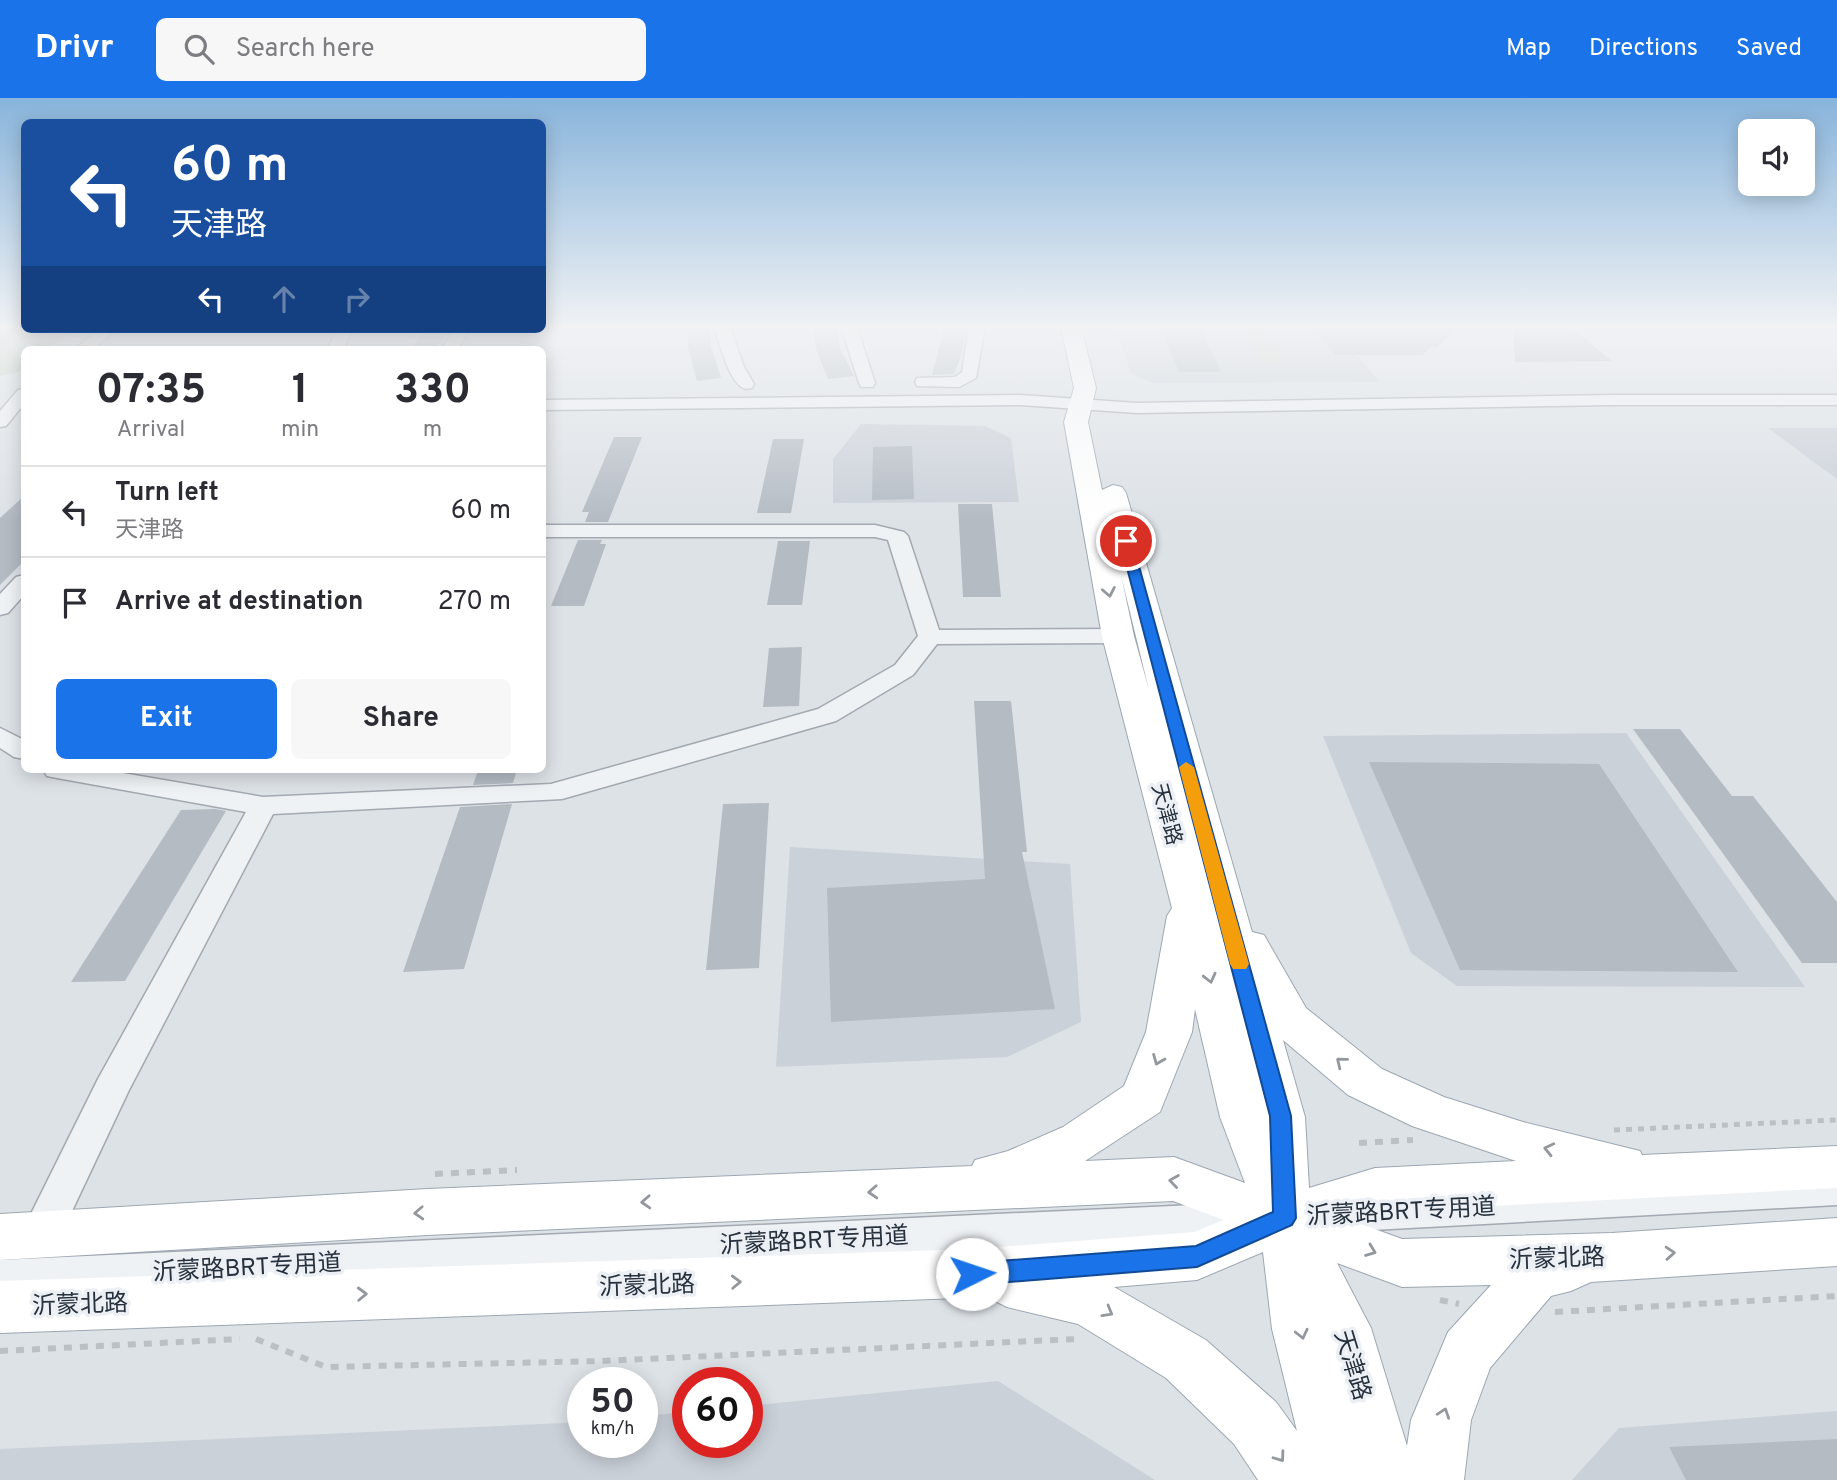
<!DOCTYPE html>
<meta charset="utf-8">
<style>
body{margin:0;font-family:Overpass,"Noto Sans SC",sans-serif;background:#f7f7f7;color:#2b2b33;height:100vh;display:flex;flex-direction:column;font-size:26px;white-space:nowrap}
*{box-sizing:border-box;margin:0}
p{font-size:23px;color:#7c7c81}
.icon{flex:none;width:38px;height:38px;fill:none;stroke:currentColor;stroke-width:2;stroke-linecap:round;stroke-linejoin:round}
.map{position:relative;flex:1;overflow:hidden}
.drawer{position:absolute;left:21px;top:248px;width:525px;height:427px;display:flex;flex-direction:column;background:#fff;border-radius:10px;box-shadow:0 4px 18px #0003}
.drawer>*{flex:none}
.hud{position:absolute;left:21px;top:21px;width:525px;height:214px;border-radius:10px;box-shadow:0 4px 18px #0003;background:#1a4fa0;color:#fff;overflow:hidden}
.controls{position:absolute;left:1738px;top:21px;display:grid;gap:14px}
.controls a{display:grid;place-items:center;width:77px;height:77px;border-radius:10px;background:#fff;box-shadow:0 4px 18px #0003;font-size:35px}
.speed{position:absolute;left:567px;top:1269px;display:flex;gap:14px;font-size:35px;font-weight:700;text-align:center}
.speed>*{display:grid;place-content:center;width:91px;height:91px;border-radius:50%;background:#fff;box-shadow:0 4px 18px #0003;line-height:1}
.speed small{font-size:18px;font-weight:400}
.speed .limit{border:10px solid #d22;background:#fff;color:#111}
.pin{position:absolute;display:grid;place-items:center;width:60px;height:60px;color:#fff;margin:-30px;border:4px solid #fff;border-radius:50%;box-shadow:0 2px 7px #0007}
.me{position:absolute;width:77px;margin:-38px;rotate:86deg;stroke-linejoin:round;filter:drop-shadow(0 0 5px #0008)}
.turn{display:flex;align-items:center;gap:24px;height:147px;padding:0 35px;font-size:32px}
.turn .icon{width:91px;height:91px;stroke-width:2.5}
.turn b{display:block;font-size:49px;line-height:60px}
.lanes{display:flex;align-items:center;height:66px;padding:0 35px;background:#0003;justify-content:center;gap:35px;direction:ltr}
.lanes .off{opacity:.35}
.eta{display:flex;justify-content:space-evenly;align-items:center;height:119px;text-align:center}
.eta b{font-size:42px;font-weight:700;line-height:49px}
.action{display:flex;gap:14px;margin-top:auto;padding:14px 35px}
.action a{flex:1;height:80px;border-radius:10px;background:#1a73e8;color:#fff;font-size:28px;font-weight:700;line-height:80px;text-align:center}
.action a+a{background:#f7f7f7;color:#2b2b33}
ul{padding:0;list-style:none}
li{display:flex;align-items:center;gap:21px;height:91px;padding:0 35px;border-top:2px solid #e1e1e2}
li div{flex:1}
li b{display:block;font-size:26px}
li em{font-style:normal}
header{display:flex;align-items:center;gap:42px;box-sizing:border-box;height:98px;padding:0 35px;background:#1a73e8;color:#fff}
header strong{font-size:33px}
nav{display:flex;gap:38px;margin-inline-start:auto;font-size:24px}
.search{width:490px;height:63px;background:#f7f7f7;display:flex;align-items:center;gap:18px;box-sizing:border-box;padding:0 24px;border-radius:10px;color:#7c7c81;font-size:26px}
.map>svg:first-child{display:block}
.built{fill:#cbd1d9}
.green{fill:#c5d1be}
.building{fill:#b4bbc3}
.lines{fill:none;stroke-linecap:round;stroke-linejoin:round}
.minor-casing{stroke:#a3a9b1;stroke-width:3}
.major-casing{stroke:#9ca7b2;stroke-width:2}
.path-far2{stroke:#bbc0c5;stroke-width:2.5;stroke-dasharray:3.5 3.5;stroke-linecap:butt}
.path-far1{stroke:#bbc0c5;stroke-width:5;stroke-dasharray:6 6;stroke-linecap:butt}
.path{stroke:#bbc0c5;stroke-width:6;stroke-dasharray:8 8;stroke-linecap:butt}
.minor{fill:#eff2f5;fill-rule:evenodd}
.major{fill:#fff;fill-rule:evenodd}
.oneway{stroke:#93989e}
.route{fill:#1a73e8;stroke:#114b97;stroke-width:2}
.slow{fill:#f59e0b}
.labels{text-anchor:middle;stroke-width:7;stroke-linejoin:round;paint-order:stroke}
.street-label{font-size:21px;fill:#27313d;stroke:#ecf0f5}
.near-street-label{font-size:24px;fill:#27313d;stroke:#ecf0f5}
</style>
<header>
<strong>Drivr</strong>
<div class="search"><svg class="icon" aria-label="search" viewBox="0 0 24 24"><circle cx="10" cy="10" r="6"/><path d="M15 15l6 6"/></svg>Search here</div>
<nav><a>Map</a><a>Directions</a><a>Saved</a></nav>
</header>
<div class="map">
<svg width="1837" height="1382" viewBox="0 0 1837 1382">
<rect width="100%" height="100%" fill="#dde2e7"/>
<path class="built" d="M1116 229H1335L1379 284 1153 285 1131 276Z
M861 326 985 328 1011 340 1019 404 833 405V361Z
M1768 330H1837V381Z
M1626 635 1805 889 1457 888 1411 855 1323 638Z
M790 749 1070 766 1081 924 1007 959 776 969Z
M998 1283 1155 1382H0V1351L583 1324V1344H642V1318L688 1314V1344H747V1308Z
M1837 1313V1382H1572L1619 1330Z"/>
<path class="green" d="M0 229 75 231 47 252H24V269L18 274 0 278Z
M1241 229H1265L1284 263H1260Z"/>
<path class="building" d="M688 229H711V248L721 280 697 283 688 250Z
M813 229H838L840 250 854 278 828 281 816 251Z
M1160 229H1200L1221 274H1179Z
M1314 229H1459L1436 250 1432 248 1422 257H1335Z
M1513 229H1571L1612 263 1515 264Z
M944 230H966L962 256 954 276 932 277Z
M425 231H450L434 252H411Z
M614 339H642L608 424H585L589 414H582Z
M773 341H804L791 415H757Z
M912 348 914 401 872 402 873 349Z
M24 398V463L0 487V420Z
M958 406H992L1001 499H963Z
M578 442H602L600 446H606L584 508H551Z
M778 443H810L802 507H767Z
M802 549 799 608 763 609 769 550Z
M974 603H1011L1027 754H1022L1055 911 831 924 827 790 985 781Z
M1633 631H1680L1732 698H1753L1837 804V865H1802Z
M1369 664 1599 666 1738 874 1460 872Z
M478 672H517L513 685 473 687Z
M769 705 759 870 706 872 723 706Z
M512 706 464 871 403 874 460 709Z
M215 711 226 713 125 883 71 884 181 712Z
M1837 1341V1382H1686L1669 1349Z"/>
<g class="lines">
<defs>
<path id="minor" d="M714 229H730L744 269 754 286 752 290 746 291C729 287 720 245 714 229Z
M841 229H857L875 285 873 289H861L859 285Z
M969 229H985L976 280 959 289 917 288 915 284 917 280 955 279 962 274Z
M99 231H117L92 252H74Z
M337 231H353L343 252H327Z
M454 231H470L457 252H441Z
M24 291V306L6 328 0 329V313L18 292Z
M1020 297 1137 305 1611 297H1837V307H1611L1137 315 1020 307 542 312V302Z
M542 427H875L904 434 908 438 939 532 1118 531 1126 533 1130 538 1126 543 1118 545 937 546 913 577 836 623 562 701 273 716 129 992 55 1149 41 1154 27 1149 21 1136 98 981 246 714 57 680 47 678 43 672H105L263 699 551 686 818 611 895 567 918 538 888 442 875 439H542Z
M24 477V497L8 515 0 517V496L16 479Z
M0 630 24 642V661L14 659 0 650Z
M1837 1073V1107L1335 1134 1321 1129 1315 1117 1321 1105 1335 1100Z
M1259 1104 1273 1109 1279 1121 1273 1133 1259 1138 0 1200V1162Z"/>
<path id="major" d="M1061 229H1081L1096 290 1088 324 1102 392 1113 387 1122 389 1126 395 1252 834 1264 837 1306 910 1382 971 1444 999 1523 1024 1640 1053 1642 1057 1837 1048V1090L1375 1114 1350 1122 1402 1141 1612 1135 1837 1120V1168L1591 1184 1571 1193 1551 1198 1490 1270 1471 1322 1464 1382H1258L1234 1346 1166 1280 1078 1226 1007 1209 987 1199 0 1235V1183L972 1151 1194 1134 1224 1122 1173 1103 427 1137 0 1162V1116L427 1091 972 1068 975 1062 1008 1053 1063 1029 1124 988 1146 934 1167 818 1172 810 1102 538 1064 324 1074 290ZM1121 477 1149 592 1134 538ZM1195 911 1220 1019 1245 1085 1174 1059 1085 1063 1160 1014 1192 934ZM1283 942 1348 997 1412 1028 1516 1063 1375 1070 1309 1090 1305 1019ZM1263 1154 1272 1231 1297 1333 1276 1304 1206 1242 1114 1189 1197 1182ZM1337 1165 1402 1189 1491 1187 1448 1234 1411 1322 1407 1348 1371 1230Z"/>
</defs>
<use href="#minor" class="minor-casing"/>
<use href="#major" class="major-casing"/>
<path class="path-far2" d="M4 236 20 239
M0 241 3 236 16 229
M0 249 35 231"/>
<path class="path-far1" d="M1614 1032 1837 1022"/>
<path class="path" d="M1359 1045 1413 1042
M435 1076 517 1072
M1440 1202 1459 1206
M1555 1214 1837 1198
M256 1241 326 1269 602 1263 1077 1241
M0 1253 240 1241"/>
<use href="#minor" class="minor"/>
<use href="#major" class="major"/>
</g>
<defs><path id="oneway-chevron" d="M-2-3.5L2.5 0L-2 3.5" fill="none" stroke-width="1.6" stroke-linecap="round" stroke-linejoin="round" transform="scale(1.75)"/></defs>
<g class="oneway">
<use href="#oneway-chevron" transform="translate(1109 494) rotate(79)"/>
<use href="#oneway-chevron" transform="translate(1210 880) rotate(76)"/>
<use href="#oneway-chevron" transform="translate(1158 962) rotate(112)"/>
<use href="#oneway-chevron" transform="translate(1341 964) rotate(-141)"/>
<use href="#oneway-chevron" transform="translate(1549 1051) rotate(-167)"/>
<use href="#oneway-chevron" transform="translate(1174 1083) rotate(-172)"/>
<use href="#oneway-chevron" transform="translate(873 1094) rotate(177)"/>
<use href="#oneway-chevron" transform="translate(646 1104) rotate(177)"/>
<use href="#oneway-chevron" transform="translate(419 1115) rotate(177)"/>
<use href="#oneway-chevron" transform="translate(1371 1153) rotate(21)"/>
<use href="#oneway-chevron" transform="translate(1670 1155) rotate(-4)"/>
<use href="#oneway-chevron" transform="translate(736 1184) rotate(-2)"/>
<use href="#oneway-chevron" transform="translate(362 1196) rotate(-2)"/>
<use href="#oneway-chevron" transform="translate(1108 1214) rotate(30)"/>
<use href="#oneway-chevron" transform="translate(1302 1236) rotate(77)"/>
<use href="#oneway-chevron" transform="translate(1444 1315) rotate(-71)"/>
<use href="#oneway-chevron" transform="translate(1280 1359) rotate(54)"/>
</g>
<linearGradient id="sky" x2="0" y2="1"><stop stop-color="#88b4db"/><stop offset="0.54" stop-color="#f0f2f4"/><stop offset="1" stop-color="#f0f2f4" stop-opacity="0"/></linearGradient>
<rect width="1837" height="423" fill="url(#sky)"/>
<path class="route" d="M1126 439 1132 443 1291 1018 1296 1120 1292 1127 1197 1169 972 1187 964 1184 960 1176 964 1168 972 1165 1196 1148 1273 1114 1270 1018 1120 443Z"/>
<path class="slow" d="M1186 664 1194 669 1249 866 1246 871H1233L1230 866 1179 669Z"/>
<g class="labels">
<g class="street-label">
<text transform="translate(1167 716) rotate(75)" y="7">天津路</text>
</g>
<g class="near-street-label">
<text transform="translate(1401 1113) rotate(-3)" y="8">沂蒙路BRT专用道</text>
<text transform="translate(814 1142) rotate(-3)" y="8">沂蒙路BRT专用道</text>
<text transform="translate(1557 1160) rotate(-2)" y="8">沂蒙北路</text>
<text transform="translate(247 1169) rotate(-3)" y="8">沂蒙路BRT专用道</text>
<text transform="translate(647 1187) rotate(-2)" y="8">沂蒙北路</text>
<text transform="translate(80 1206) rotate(-2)" y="8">沂蒙北路</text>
<text transform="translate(1353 1267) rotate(73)" y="8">天津路</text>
</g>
</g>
</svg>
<div class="controls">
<a><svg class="icon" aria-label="sound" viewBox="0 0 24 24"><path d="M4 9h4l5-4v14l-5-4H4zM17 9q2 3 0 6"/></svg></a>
</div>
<div class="speed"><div>50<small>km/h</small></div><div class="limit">60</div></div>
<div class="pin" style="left:1126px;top:443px;background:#d93025"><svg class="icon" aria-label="arrive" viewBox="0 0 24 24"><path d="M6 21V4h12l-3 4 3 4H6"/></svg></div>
<svg class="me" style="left:972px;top:1176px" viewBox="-20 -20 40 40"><circle r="19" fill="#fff"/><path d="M0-13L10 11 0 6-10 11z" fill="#1a73e8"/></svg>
<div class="hud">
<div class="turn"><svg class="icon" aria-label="left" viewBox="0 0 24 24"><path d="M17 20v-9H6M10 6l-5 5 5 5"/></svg><div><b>60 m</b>天津路</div></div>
<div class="lanes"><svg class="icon" aria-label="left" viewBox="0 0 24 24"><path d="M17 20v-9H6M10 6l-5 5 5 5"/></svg><svg class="icon off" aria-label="ahead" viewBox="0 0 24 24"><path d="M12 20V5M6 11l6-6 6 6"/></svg><svg class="icon off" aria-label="right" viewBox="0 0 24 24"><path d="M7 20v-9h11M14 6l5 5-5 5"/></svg></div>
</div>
<section class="drawer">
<div class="eta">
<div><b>07:35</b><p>Arrival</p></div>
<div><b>1</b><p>min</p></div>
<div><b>330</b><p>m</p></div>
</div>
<ul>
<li><svg class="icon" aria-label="left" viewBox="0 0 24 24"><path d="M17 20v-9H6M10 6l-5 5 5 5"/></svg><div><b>Turn left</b><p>天津路</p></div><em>60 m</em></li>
<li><svg class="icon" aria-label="arrive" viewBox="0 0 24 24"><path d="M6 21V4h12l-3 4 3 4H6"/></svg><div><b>Arrive at destination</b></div><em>270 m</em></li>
</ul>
<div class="action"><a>Exit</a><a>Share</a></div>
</section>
</div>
